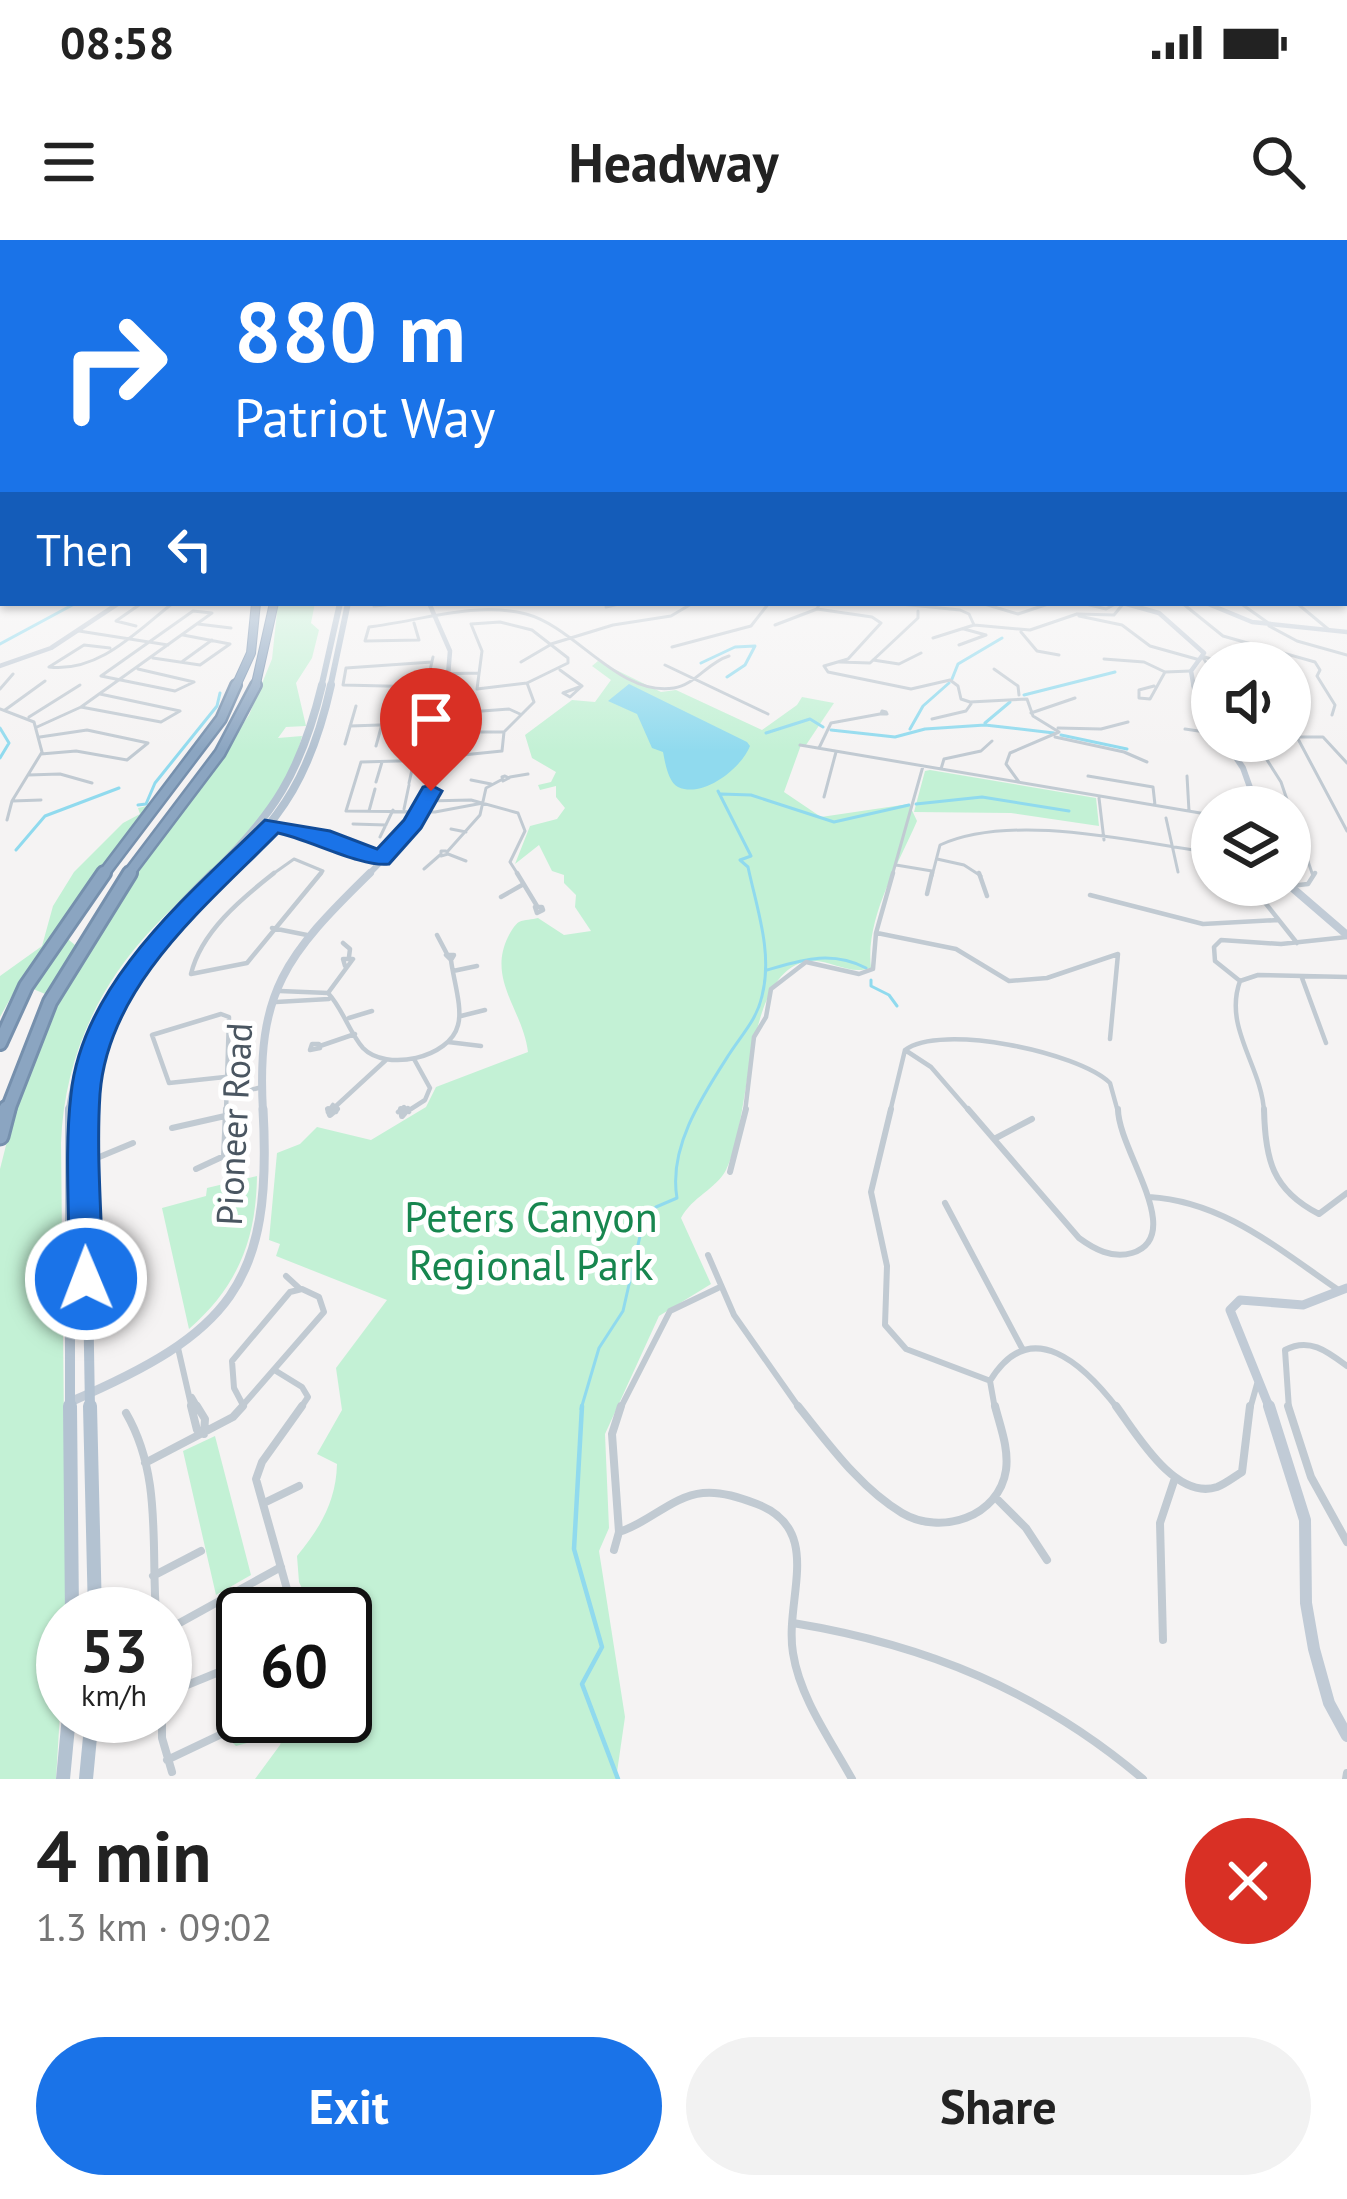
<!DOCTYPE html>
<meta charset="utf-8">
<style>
body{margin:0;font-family:"PT Sans",sans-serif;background:#f2f2f2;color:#222;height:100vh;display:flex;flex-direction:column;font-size:45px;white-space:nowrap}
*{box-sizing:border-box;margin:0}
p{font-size:39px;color:#767676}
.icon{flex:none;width:66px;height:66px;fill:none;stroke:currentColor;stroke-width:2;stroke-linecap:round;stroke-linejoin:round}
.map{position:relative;height:1539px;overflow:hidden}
.side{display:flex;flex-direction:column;background:#fff;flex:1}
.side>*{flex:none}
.banner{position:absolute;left:0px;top:0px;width:1347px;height:366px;box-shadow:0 3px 9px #0004;background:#1a73e8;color:#fff;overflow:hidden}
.controls{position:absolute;left:1191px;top:402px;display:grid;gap:24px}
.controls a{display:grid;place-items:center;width:120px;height:120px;border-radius:50%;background:#fff;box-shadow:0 3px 9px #0004;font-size:60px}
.speed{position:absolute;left:36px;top:1347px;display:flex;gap:24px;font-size:60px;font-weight:700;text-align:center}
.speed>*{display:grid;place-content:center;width:156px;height:156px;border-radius:50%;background:#fff;box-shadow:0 3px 9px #0004;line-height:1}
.speed small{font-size:30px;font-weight:400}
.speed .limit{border:6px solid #111;border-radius:18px;background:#fff;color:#111}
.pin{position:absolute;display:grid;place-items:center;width:102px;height:102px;color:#fff;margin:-123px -51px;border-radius:50% 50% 50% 0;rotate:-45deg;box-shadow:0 0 12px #0007}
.pin .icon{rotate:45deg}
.me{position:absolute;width:132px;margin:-66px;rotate:359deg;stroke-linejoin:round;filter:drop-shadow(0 0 9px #0008)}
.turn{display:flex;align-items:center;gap:42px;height:252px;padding:0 36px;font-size:54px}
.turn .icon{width:156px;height:156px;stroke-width:2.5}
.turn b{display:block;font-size:84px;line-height:102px}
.then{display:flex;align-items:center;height:114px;padding:0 36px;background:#0003;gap:24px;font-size:45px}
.round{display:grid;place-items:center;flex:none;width:126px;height:126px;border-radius:63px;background:#f2f2f2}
.summary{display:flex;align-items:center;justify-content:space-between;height:204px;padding:0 36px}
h1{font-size:72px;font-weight:600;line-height:90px}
.primary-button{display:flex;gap:24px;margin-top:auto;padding:24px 36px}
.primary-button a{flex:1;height:138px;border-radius:72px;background:#1a73e8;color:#fff;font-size:48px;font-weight:600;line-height:138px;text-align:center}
.primary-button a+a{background:#f2f2f2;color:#222}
.status{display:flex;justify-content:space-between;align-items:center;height:84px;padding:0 60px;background:#fff;direction:ltr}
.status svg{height:33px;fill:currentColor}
header{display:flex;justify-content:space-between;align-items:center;height:156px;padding:0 36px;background:#fff;font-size:54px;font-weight:600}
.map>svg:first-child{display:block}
.green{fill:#c3f1d5}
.water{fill:#90daee}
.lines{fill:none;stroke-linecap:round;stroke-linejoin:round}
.stream-far1{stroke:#90daee;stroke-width:3}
.stream{stroke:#90daee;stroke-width:4.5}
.highway-far3-casing{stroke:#7690ad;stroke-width:10}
.highway-far2-casing{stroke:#7690ad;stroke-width:14}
.highway-far1-casing{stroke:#7690ad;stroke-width:18}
.highway-casing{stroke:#7690ad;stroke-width:21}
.street-far3{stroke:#c1cad2;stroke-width:3}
.street-far2{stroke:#c1cad2;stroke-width:4.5}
.street-far1{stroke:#c1cad2;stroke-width:6}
.street{stroke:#c1cad2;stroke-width:8}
.secondary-far4{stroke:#c1cbd6;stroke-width:4.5}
.secondary-far3{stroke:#c1cbd6;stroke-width:6}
.secondary-far2{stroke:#c1cbd6;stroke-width:8}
.secondary-far1{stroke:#c1cbd6;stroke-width:9}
.secondary{stroke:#c1cbd6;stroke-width:12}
.primary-far4{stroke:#b3c2d1;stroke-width:6}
.primary-far3{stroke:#b3c2d1;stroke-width:8}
.primary-far2{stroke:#b3c2d1;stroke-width:9}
.primary-far1{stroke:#b3c2d1;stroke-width:10}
.primary{stroke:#b3c2d1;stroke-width:14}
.highway-far3{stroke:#8ba5c1;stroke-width:8}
.highway-far2{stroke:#8ba5c1;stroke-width:9}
.highway-far1{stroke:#8ba5c1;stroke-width:12}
.highway{stroke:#8ba5c1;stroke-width:15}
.route{fill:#1a73e8;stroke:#114b97;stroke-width:3}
.labels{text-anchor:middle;stroke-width:10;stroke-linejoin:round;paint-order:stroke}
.street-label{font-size:36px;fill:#4a5661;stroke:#fff}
.near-park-label{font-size:42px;fill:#17864f;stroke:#fff}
</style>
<div class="status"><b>08:58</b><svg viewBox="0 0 49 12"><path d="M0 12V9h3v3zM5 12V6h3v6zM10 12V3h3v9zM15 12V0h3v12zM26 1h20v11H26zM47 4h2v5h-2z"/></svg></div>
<header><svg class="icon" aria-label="menu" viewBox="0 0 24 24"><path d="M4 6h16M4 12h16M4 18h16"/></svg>Headway<svg class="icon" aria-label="search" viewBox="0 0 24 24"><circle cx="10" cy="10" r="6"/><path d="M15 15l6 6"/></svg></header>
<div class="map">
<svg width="1347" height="1539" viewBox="0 0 1347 1539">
<rect width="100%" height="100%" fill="#f5f3f3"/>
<path class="green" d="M278 363H315L311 383 319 390 312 418 296 443 306 486 286 487 278 498 302 496C282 579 208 629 152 689 96 748 64 822 61 903L66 1374 56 1539H0V929L21 846 57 759 19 743 0 777V736L42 706 53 666 74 632 123 583 140 574 138 568 147 566 57 690 75 705 86 707 249 475 272 419Z
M598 421 661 452 676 450 762 490 797 465 802 457 834 463 806 505H801L784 552 821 577 909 564 917 581C898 625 865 679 871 728 844 737 824 712 798 724 743 748 752 878 726 930 716 949 692 957 681 978L711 1044 659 1076 605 1194 609 1288 599 1311 625 1477 616 1539H255L280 1505 289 1476H345V1374H314L299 1342 297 1316C320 1288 336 1262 337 1224L317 1214 342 1170 336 1128 387 1060 276 1016 280 1004 269 1000 277 913 300 904 317 887 371 900 426 867 436 847 528 812C523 770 487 740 508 697 510 693 515 684 519 682 525 679 532 680 538 678L564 695 591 691 575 667 576 655 564 643V635L552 631 539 605 515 624 530 586 557 579 565 568 556 557V546L540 550 538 545 551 542 556 532 532 518 525 495 572 460 595 462 611 440 592 426Z
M930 530 1096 558 1099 586 1011 573 914 572 925 531Z
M257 936C256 1000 238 1046 189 1089L162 968 206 956 207 948Z
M215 1196 251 1335 216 1355 183 1211Z
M253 1352 259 1374H243V1476H270L247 1503 236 1506 232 1502 235 1438 219 1370Z"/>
<path class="water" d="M629 444 747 502 750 506C742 527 704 559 678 547 668 542 665 522 663 512L652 508 637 474 608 461Z"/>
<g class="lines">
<path class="stream-far1" d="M0 404 76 363
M701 423 735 407 755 406 745 425 727 437
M952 439 958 424 1002 398
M1024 455 1115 432
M985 483 1010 462
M0 488 9 503 0 518
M910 489 923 466 949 443
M831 490 895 497 925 489 985 485 1054 493
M766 493 810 479 823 487
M1061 495 1127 509
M721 554 751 555 834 582 909 565
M916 564 982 557 1069 571
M138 565 146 564 155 543 217 466 220 453
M16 610 45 576 119 548
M767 730C802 720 831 710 866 728
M871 740V746L889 755 897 766
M581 1169 599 1108 623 1071 643 983 656 967 677 958C668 907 703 855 730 813 743 793 757 779 762 756 773 713 757 669 748 627L740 620 751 616 718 551"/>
<path class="stream" d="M582 1166 574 1309 602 1407 582 1444 618 1539"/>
<defs>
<path id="highway-far3" d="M235 448 251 413 256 363
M255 448 274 363"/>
<path id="highway-far2" d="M102 636 221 479 236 445
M127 636 220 513 256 445"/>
<path id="highway-far1" d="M0 803 26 746 104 633
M7 872 50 762 130 633"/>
<path id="highway" d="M0 896 7 869"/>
</defs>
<use href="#highway-far3" class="highway-far3-casing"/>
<use href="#highway-far2" class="highway-far2-casing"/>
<use href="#highway-far1" class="highway-far1-casing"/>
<use href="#highway" class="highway-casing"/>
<path class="street-far3" d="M820 363 817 369 872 377 881 383 848 419 824 426 828 432 911 449 950 440 958 446 961 459 970 462 1027 459 1033 476 1059 492 1010 513 1006 524 1019 542
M891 363 960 370 969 374 974 385
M981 363 1018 374 1051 363
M1082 363 1106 369 1117 363
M1182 363 1223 396 1315 422 1320 430 1317 436 1335 465 1332 475
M1240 363 1267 382
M1299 365 1328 389
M374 366 406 363
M606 367 623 363
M1079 376 1122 385 1150 406 1200 420
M500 382 532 390 568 418V423L527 443 477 449 482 411 471 384Z
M414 383 419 400 365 401 369 387C420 381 475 361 526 374 576 387 619 457 674 448 695 445 708 422 729 416
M198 384 231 388
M775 385 817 369
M136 386 116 381 142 363
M1269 386 1297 401 1347 415
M79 391 168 405
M1021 392 1037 411 1059 415
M183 395 230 404
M933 398 974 385 1030 390 1077 374 1114 375 1123 364
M551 404 613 385 671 376 693 363
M959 405 986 395 964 389
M672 407 751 386 769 363
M110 408 84 405 49 427C99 433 137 391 173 363
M1205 417 1222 423
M153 418 200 425 230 404
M1203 418 1212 431
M1104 419 1144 422 1165 432
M873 420 899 424 921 413
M183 421 212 400
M521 422 550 405
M840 422 870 423 918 378V371
M665 425 768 474
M994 429 1018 446 1019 455
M560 430 582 446
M431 434 479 433
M101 436 175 451 194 442 138 429
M582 446 570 457 563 453Z
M1154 446 1139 450V458L1150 459 1165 432 1191 431
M427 447 343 445 346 428 432 422
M0 449 13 434
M425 452 433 417
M81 467 161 482 180 471 100 454
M0 469 34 482 42 512 12 561 7 580
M5 470 45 441
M882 471 886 472 887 474H881Z
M1031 473 1075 458
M29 477 80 445
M932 479 966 471 971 464
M350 486 439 483
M37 487 81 467 212 373 193 371 101 436
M1058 488 1101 489 1128 482
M1185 489 1212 493
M504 492H468L469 472 509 469 520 474
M40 497 87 490 148 503 127 520 76 511 41 514
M1055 497 1124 512 1147 522
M1255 501 1281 542 1313 636
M345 504 356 466
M408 504 418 466
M800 505 1212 575
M376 506 387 466
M819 508 831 483 880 474
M453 516 502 511 504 492 534 462 527 443
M436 520 361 522 346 571 435 572 483 563
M1347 523 1323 497H1297L1347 591
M941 529 944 519 981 511 992 501
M28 535 60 534 92 543
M505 536 509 538 503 541 502 537Z
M1088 536 1153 547 1155 565
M1187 536 1189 571
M510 537 528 534
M471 540 491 544
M376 542 382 522
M409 543 414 521
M824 557 836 512
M1099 558 1104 600
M12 561 41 560
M427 561 471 560 518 573 525 591 510 622 519 636
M404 569 409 545
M369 571 375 549
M1166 578 1178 632
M353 584 386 585
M451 589 466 592
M380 597 393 570
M441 611H446L448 614 441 616Z
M447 612 480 575 486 548 501 540
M448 614 466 621
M937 619 964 625 981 636
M896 625 932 631
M424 629 440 615
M270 636 294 619 323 631 319 636
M892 636 923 526
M932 636 940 605C1012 572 1135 602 1212 613"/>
<path class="street-far2" d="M274 633C241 659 201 692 191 734L247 723 321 633
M517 633 537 666
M979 633 987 656
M1251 645 1297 703
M1290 646 1308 644 1315 633
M927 654 932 633
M1090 655 1203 684 1278 680
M501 657 522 645
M535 667H542L543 670 537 673Z
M272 688 307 695
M877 693 956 709 1009 741 1047 738 1118 714 1110 799
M437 695 447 714
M343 703 350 709 349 717
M446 715H454L451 720Z
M453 731 477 726
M1302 738 1326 803
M1240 741C1223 788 1262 826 1264 872
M1240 741 1215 721 1214 707 1221 700 1281 704 1347 697
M1240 741 1258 735 1347 737
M280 751 328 753
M328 753C343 769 349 792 363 808 386 832 450 818 458 785 463 768 453 738 451 720
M328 753 353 719H343L345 726
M276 762 329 759
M461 776 485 770
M349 778 372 771
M448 802 481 806
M312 804H319L320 808 310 810Z
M320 806 355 794
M225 837 169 843 152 795 221 774 229 777 226 872
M227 856 262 847
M336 866 386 820
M411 869 425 860 430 848 414 819
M328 872 333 865 336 872
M398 872 404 867 409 872
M745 872 754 797 766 777 771 749 806 722 859 734 873 729 876 693 893 633
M890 872 905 810
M970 872 931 827 905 810C940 783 1078 812 1110 843L1118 872"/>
<path class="street-far1" d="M328 869 330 875 337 869
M401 869 402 876 408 869
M891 869 871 952 887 1026 885 1085 906 1109 988 1140
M968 869 1079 998C1094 1009 1112 1019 1132 1013 1187 996 1118 910 1118 869
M1264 869C1265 919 1272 950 1319 974L1347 953
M172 888 225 876
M996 898 1032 879
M92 920 133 903
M196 929 224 916 226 869
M730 932 746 869
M1149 957C1223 961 1278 1009 1337 1049
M945 963 1023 1110
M708 1015 734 1075 800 1169
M286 1036 299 1048
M302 1049 319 1057 324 1072 243 1165 234 1148 232 1121 290 1052Z
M178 1108 192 1169
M276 1131 302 1147 308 1157 300 1169
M192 1157 199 1169
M620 1169 670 1071 718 1048
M995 1169 990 1141C1031 1073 1085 1126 1118 1169
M1250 1169 1257 1144
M1289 1169 1285 1110C1309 1097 1327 1111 1347 1126"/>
<path class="street" d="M191 1166 197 1190 204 1192
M197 1166 205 1179 204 1194
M621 1166 612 1194 619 1292C649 1283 672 1256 703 1253 721 1251 741 1258 757 1264 825 1290 784 1359 793 1413 800 1458 830 1499 852 1539
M798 1166C828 1203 860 1248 902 1273 941 1296 999 1277 1006 1230 1009 1208 1000 1186 995 1166
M1116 1166C1136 1193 1175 1261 1217 1247 1225 1244 1234 1237 1242 1232L1250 1166
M1288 1166 1311 1237 1347 1302
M126 1173C162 1235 151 1305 156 1374
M145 1223 233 1177 243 1166
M995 1257 1026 1288 1047 1320
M266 1262 299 1246
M614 1310 619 1292
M153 1336 201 1311
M294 1374 256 1239 262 1222 302 1166
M793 1383C927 1405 1039 1451 1143 1539
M165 1391 281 1327
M1163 1400 1160 1283 1175 1238
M165 1454 219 1432
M162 1476V1498L172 1532
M167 1520 226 1492
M1346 1539 1347 1533"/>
<path class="secondary-far4" d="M429 363 450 411 447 448
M1123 363 1159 373 1204 413 1191 431 1194 448
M1206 363 1252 382 1347 392
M0 426 51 408 119 363"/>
<path class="secondary-far3" d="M1194 445 1212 481
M1225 501 1243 528 1257 567
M263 584 322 596 380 619
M367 636 398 604 429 556 447 445"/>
<path class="secondary-far2" d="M1289 645 1347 695
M263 872C256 751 286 715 370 633"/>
<path class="secondary-far1" d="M70 1162C229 1093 273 1046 263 869
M1270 1169 1230 1070 1240 1060 1303 1065 1347 1048"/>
<path class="secondary" d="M1269 1166 1305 1280 1306 1363 1314 1409 1329 1463 1347 1496"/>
<path class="primary-far4" d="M321 448 340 363
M330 448 348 363"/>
<path class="primary-far3" d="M210 636C274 575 301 532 322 445
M221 636C284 577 312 531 331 445"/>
<path class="primary-far2" d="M70 872C84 774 144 700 213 633
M85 872C93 775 156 698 224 633"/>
<path class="primary-far1" d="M85 869 90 1169
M70 1169V869"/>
<path class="primary" d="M70 1166 72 1374
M90 1166 95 1374
M63 1539 69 1476
M86 1539 92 1476"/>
<use href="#highway-far3" class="highway-far3"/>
<use href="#highway-far2" class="highway-far2"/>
<use href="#highway-far1" class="highway-far1"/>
<use href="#highway" class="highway"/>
</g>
<linearGradient id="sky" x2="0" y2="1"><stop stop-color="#85c3ea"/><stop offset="0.58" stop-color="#fafafa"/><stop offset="1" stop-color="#fafafa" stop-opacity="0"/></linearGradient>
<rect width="1347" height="512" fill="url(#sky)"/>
<path class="route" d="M431 545 442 551 421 588 389 624C363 628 308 599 278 593 207 665 108 745 100 854 96 915 102 978 103 1039L98 1050 86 1055 74 1050 69 1039C70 978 64 914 71 854 83 741 190 654 265 580L330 591 377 609 404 580 423 547Z"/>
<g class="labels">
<g class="street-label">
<text transform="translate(234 884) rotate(-87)" y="13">Pioneer Road</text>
</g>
<g class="near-park-label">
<text x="531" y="992">Peters Canyon<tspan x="531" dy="48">Regional Park</tspan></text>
</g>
</g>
</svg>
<div class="controls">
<a><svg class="icon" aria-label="sound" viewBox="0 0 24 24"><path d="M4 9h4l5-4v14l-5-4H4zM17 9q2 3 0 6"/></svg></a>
<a><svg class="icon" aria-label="layers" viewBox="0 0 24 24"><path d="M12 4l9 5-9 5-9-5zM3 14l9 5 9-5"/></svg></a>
</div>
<div class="speed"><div>53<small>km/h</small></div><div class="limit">60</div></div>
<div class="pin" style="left:431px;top:551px;background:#d93025"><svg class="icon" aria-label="arrive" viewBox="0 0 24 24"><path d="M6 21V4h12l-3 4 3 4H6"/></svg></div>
<svg class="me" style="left:86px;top:1039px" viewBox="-20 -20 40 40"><circle r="17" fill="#1a73e8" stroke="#fff" stroke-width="3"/><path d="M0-11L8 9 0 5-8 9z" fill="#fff"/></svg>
<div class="banner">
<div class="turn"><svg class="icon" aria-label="right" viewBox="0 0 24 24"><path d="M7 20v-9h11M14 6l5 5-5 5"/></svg><div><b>880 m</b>Patriot Way</div></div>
<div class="then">Then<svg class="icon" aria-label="left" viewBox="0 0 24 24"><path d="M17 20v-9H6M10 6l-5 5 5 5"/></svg></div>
</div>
</div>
<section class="side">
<div class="summary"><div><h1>4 min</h1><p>1.3 km · 09:02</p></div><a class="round" style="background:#d93025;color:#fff"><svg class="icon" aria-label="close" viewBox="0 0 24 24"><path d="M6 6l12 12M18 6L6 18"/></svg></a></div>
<div class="primary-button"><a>Exit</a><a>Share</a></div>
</section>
